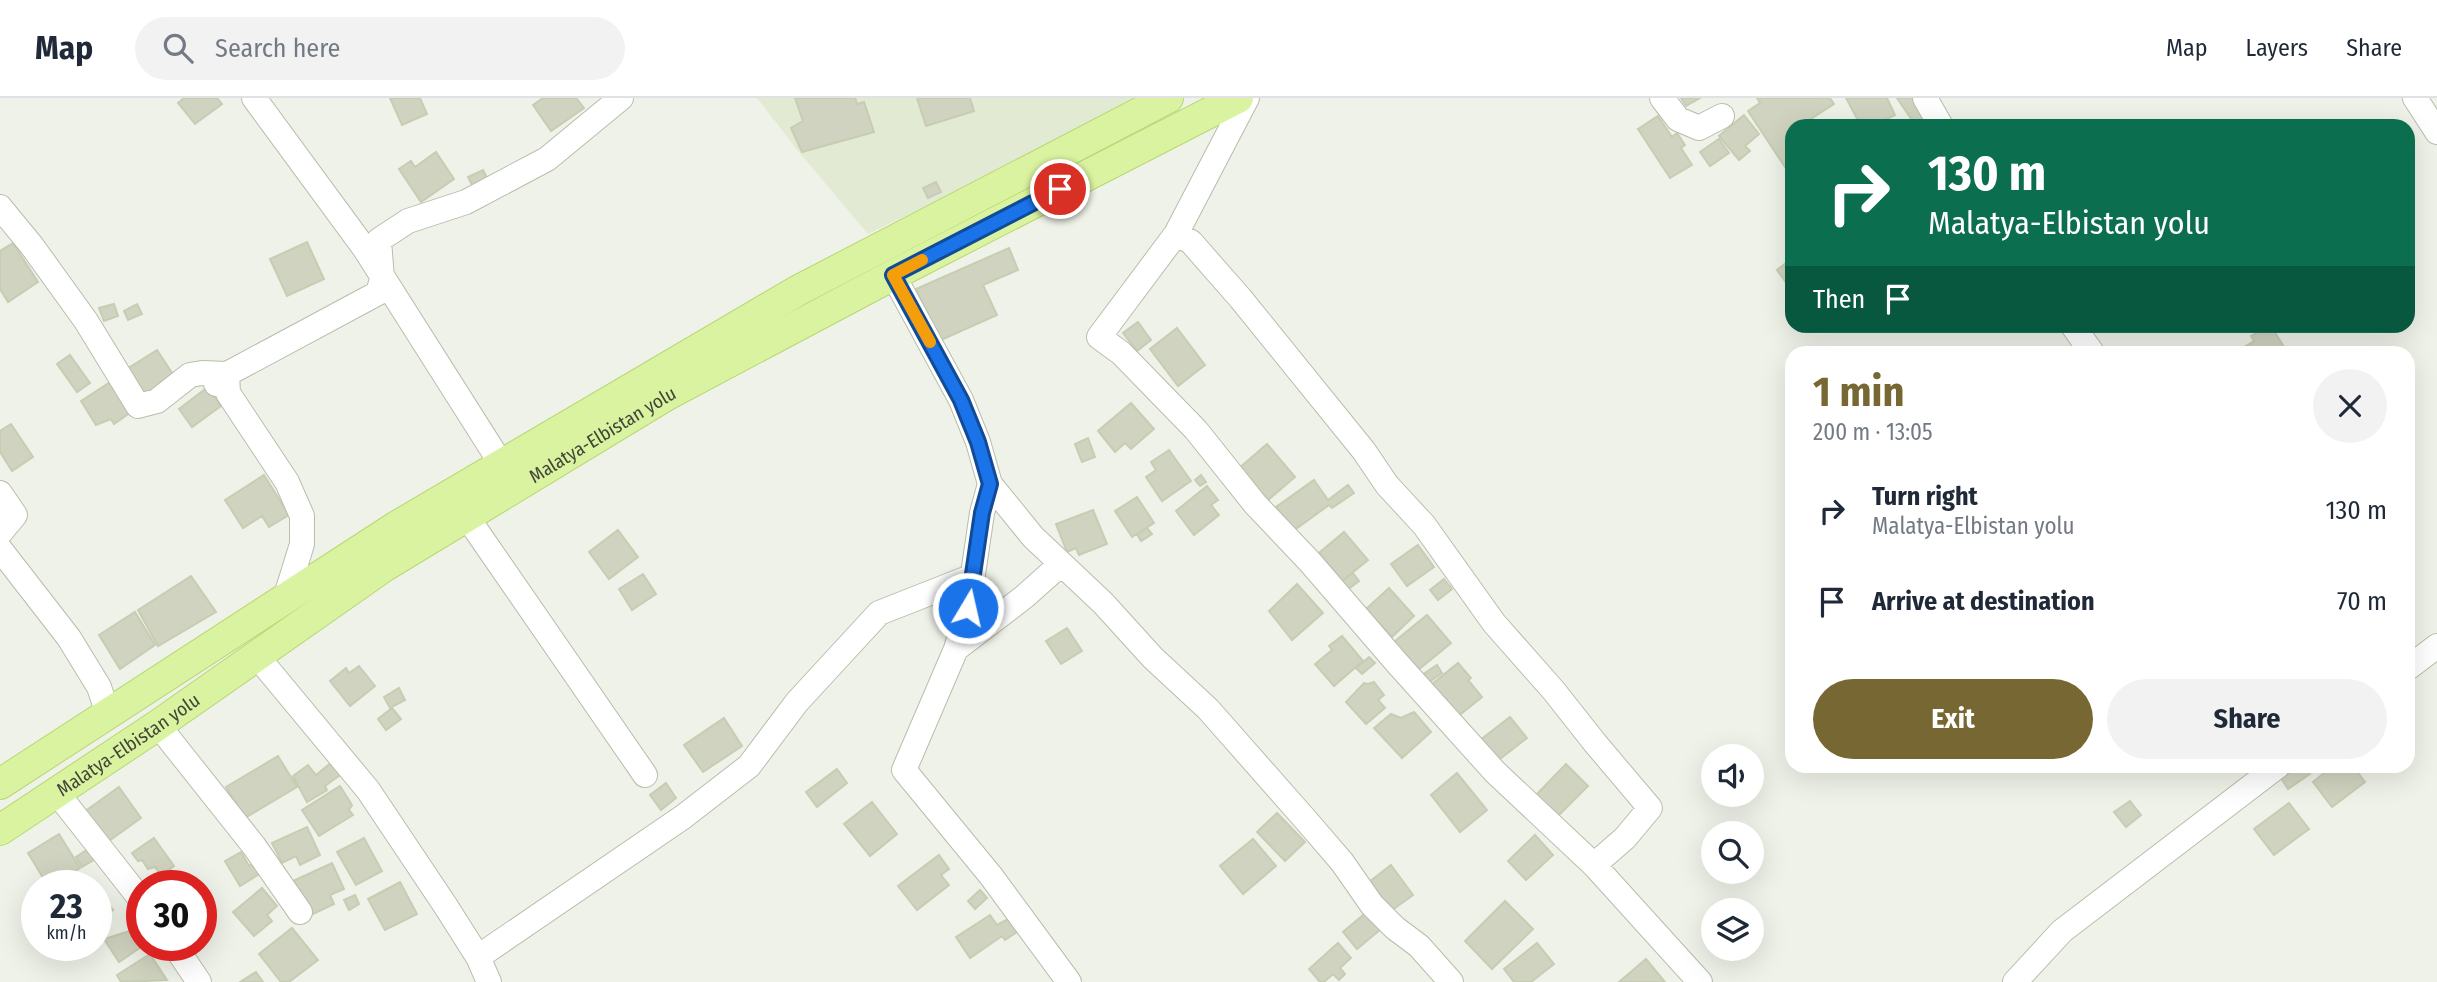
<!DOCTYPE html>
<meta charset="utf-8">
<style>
body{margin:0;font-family:"Fira Sans Condensed",sans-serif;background:#f2f2f3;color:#1f2937;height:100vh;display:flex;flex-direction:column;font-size:26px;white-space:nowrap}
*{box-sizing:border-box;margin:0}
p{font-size:23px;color:#747a83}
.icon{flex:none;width:38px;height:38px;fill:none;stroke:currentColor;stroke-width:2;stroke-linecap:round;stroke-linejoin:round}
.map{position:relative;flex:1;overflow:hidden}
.drawer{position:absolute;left:1785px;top:248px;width:630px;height:427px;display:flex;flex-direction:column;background:#fff;border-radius:21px;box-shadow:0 7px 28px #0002}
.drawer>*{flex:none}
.top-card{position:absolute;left:1785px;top:21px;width:630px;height:214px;border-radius:21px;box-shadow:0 7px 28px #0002;background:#0b6e4f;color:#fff;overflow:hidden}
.buttons{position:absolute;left:1701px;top:646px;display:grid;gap:14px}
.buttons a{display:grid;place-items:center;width:63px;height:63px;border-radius:50%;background:#fff;box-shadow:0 7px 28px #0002;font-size:35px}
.speed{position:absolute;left:21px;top:772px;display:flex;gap:14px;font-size:35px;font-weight:700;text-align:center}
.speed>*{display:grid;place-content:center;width:91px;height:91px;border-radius:50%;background:#fff;box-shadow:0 7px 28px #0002;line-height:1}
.speed small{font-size:18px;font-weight:400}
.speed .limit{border:10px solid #d22;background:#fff;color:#111}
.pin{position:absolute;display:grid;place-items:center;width:60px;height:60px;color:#fff;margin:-30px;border:4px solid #fff;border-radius:50%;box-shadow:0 2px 7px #0007}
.me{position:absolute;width:77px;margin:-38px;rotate:9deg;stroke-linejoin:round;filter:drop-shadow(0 0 5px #0008)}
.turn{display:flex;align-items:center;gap:24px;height:147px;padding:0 28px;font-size:32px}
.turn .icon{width:91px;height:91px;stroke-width:2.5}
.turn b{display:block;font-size:49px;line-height:60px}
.then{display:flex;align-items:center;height:66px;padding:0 28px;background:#0003;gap:14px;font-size:26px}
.round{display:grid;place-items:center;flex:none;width:74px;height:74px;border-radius:37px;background:#f2f2f3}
.headline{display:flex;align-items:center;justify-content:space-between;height:119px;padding:0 28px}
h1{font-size:42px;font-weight:700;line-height:52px;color:#776833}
.button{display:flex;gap:14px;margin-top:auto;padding:14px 28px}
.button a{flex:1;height:80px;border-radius:42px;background:#776833;color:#fff;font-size:28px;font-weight:700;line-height:80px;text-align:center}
.button a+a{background:#f2f2f3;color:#1f2937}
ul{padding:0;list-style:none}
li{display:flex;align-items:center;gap:21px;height:91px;padding:0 28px}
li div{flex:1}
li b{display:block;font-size:26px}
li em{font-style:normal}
header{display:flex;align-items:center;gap:42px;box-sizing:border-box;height:98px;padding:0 35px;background:#fff;border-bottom:2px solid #e0e1e3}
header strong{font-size:33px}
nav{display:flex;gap:38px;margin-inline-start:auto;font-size:24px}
.search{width:490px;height:63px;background:#f2f2f3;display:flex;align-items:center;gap:18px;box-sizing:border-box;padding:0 24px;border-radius:38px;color:#747a83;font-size:26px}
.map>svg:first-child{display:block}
.education{fill:#e3ead4}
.building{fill:#cfd3bf;stroke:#c7cdb3;stroke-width:2}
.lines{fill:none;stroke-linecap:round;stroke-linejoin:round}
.minor-casing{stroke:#b8bdac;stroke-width:26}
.major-casing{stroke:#b9d772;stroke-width:32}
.minor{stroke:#fff;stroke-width:24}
.major{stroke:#daf3a0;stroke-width:30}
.route-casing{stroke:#114b97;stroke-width:18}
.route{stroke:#1a73e8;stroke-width:12}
.slow{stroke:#f59e0b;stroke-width:12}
.labels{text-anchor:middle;stroke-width:5;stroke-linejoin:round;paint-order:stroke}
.street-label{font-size:19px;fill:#424538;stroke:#fff}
</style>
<header>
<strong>Map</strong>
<div class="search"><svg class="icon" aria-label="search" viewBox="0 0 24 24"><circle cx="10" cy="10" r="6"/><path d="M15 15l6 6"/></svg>Search here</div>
<nav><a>Map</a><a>Layers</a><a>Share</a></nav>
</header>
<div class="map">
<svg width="2437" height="884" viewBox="0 0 2437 884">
<rect width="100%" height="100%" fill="#eff2e8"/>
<path class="education" d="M757 0H1149L868 136 798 53Z"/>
<path class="building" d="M184 0H217L222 6 195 26 178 5Z
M390 0H420L427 16 402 27Z
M543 0H576L584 10 551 33 533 7Z
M795 0H855L857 6 864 4 874 34 802 54 791 30 803 23Z
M917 0H970L974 13 926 28Z
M1681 0H1700L1686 8Z
M1757 0H1830L1834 6 1800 28H1792V64L1785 69 1748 13 1760 5Z
M1846 0H1887L1895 17 1873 28H1861Z
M1897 0H1918L1937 28H1916Z
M1744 17 1759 36 1745 48 1750 53 1739 62 1719 38Z
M1658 18 1672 39 1677 35 1685 47 1681 50 1692 67 1670 80 1638 31Z
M1719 41 1729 55 1710 68 1700 54Z
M436 54 454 81 421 104 399 71 411 63 415 69Z
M483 72 491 88 476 95 468 79Z
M936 84 941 94 928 100 923 90Z
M307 144 324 181 287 198 270 161Z
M13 145 38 184 8 204 0 191V153Z
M1009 150 1018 172 983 187 997 217 939 243 916 191Z
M1792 160V193L1777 172Z
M114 206 118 218 104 223 99 210Z
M137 206 142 216 128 222 124 213Z
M1138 224 1151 242 1137 253 1123 235Z
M2268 228H2271L2284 249 2274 256H2233L2254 243 2251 238Z
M1177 230 1205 267 1178 288 1150 251Z
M157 252 176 281 141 303 122 274Z
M70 257 90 285 77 294 57 266Z
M112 283 131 314 114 326 111 321 96 327 81 303Z
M208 289 221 308 192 329 179 311Z
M1131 305 1154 331 1131 351 1125 345 1115 354 1098 333Z
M11 326 33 359 12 373 0 354V333Z
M1088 340 1095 359 1082 364 1075 346Z
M1267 346 1295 379 1267 403 1238 371Z
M1169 352 1191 383 1162 403 1146 379 1156 372 1151 364Z
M264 377 289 417 269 429 262 418 243 430 225 402Z
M1201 377 1206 384 1200 388 1195 382Z
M1314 382 1328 402 1348 387 1354 395 1332 410 1329 407 1293 433 1276 409Z
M1207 388 1218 402 1211 407 1219 417 1194 437 1176 413Z
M1137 399 1154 425 1132 439 1115 413Z
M1093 412 1107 446 1079 457 1076 450 1067 454 1056 426Z
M1147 430 1152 436 1141 443 1137 436Z
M618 432 638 459 609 481 589 454Z
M1344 434 1368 462 1342 483 1319 455Z
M1418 447 1434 469 1407 488 1391 466Z
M1353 475 1359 483 1343 495 1338 486Z
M643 476 656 496 632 512 619 491Z
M191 478 216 514 158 548 138 512Z
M1444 481 1452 491 1438 502 1430 492Z
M1297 486 1323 515 1292 542 1269 513Z
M1389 490 1414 518 1392 539 1366 511Z
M135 514 155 547 120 571 99 537Z
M1427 517 1451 545 1418 572 1394 544Z
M1067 530 1082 553 1061 566 1046 543Z
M1342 538 1363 563 1334 588 1315 566 1332 552 1329 548Z
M1369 559 1375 565 1362 576 1356 570Z
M1458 565 1471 580 1468 582 1482 599 1457 619 1431 587Z
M1437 567 1442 575 1428 585 1422 577Z
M359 568 375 588 350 608 330 583 346 570 349 575Z
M1374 584 1384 597 1378 602 1385 610 1366 626 1346 604 1364 585 1368 586Z
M399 590 405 602 390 610 384 599Z
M392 610 401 621 386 632 378 621Z
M1414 614 1431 634 1402 660 1374 630 1391 616 1401 620Z
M1510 619 1527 640 1496 664 1479 643Z
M724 620 742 648 703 674 684 647Z
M278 658 297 689 245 720 226 689Z
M332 664 343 675 325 688 327 692 307 704 293 678 308 667 316 677Z
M1566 666 1588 688 1557 719 1536 697Z
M2298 668H2305L2310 676 2288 691 2281 680Z
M2333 668H2353L2365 684 2332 709 2313 684Z
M837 671 847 685 817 709 806 694Z
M1457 675 1487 712 1460 734 1431 697Z
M666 685 676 700 661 712 650 697Z
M340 688 352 707 349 712 353 717 319 738 302 712Z
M119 689 141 720 106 745 84 714Z
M2130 703 2141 717 2126 729 2114 714Z
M872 704 897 736 870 758 844 726Z
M2289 705 2309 731 2274 757 2254 731Z
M1277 715 1305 744 1285 763 1257 734Z
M307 729 320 757 300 767 296 758 282 765 272 745Z
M59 736 80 770 53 788H48L28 755Z
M1535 737 1553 757 1526 782 1508 763Z
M154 740 174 768 161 778 155 769 148 771 142 762 138 763 132 755Z
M364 740 382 773 356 787 337 754Z
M1253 741 1276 768 1243 796 1220 768Z
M88 751 94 762 82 769 76 759Z
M241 754 249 768 255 765 261 775 240 788 225 763Z
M939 757 949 771 941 777 949 787 917 812 898 788Z
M332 765 344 791 330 797 334 806 309 818 293 783Z
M1391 767 1413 797 1385 817 1364 788Z
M400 784 417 816 385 832 368 801Z
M96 790 113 812 96 824Z
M262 790 277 808 267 817 272 823 254 838 233 814Z
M980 792 987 800 975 811 968 803Z
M355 797 359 806 349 812 344 802Z
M1505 803 1533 831 1492 871 1465 843Z
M1368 813 1382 830 1357 851 1343 834Z
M990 817 997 827 1008 821 1017 834 1005 842 1002 838 970 860 956 839Z
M292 830 318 862 289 884H281L259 856Z
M133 832 144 847 119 864 104 841Z
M1338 845 1351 860 1340 870 1345 876 1339 882 1333 876 1324 884H1320L1309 871Z
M1537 845 1554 866 1531 884H1514L1504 871Z
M150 856 167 882 121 884 117 877Z
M1646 861 1665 884H1619Z
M256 874 263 884H240Z"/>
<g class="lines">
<defs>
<path id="minor" d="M254 0 365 151 502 367
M1247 0 1176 136 1099 239 1121 255 1196 332 1255 406 1310 464 1397 565 1495 674 1594 767 1700 884
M1662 0 1678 21 1699 30 1722 18
M1925 0 1941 28
M2415 0 2437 34
M0 109 32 148 86 223 138 308 157 303 190 277 202 275 227 276 228 295 287 384 302 418V446L285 501
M1176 136 1191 144 1241 201 1364 353 1387 387 1424 427 1494 525 1554 593 1595 645 1650 710 1625 740 1594 767
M893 177 961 302 978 344 990 386 982 415 968 510 956 551 904 672 991 778 1069 884
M2073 228 2093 256
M216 286 227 276 378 195 382 181 379 142 408 123 466 104 547 61 621 0
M990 386 1033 439 1103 505 1153 560 1208 611 1305 721 1342 764 1372 807 1395 830 1419 848 1451 884
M0 395 15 417 0 435
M467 419 645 677
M0 451 69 540 99 589 108 616
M956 551 1024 499 1061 466
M256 557 368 692 445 807 478 859 489 884
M2408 570 2437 548
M158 627 254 748 300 814
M57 695 142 803
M174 847 199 884
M478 859 683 719 749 668 797 604 879 515 973 478
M2015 884 2062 833 2278 668"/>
<g id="major">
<path d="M0 686 397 428 797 193 1168 0"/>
<path id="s1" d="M0 732 158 627 385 468 667 297 893 177 1238 0"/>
</g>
</defs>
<use href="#minor" class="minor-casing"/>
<use href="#major" class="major-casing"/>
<use href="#minor" class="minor"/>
<use href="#major" class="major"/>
</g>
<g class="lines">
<defs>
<path id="route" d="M968 510 982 415 990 386 978 344 961 302 893 177 1060 91"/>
</defs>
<use href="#route" class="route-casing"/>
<use href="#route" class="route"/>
<path class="slow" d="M922 162 893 177 930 244"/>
</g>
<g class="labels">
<g class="street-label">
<text dy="7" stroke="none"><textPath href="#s1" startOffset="721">Malatya-Elbistan yolu</textPath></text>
<text dy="7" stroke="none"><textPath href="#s1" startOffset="154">Malatya-Elbistan yolu</textPath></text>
</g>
</g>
</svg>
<div class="buttons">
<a><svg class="icon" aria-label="sound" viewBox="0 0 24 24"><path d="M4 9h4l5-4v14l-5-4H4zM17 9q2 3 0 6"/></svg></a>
<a><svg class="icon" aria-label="search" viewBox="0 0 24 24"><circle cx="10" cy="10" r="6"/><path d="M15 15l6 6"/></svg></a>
<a><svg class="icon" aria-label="layers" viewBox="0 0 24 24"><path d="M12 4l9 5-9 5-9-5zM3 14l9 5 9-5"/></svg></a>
</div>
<div class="speed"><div>23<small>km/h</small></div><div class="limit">30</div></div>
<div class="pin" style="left:1060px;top:91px;background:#d93025"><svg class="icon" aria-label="arrive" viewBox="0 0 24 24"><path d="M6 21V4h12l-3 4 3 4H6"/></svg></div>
<svg class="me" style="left:968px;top:510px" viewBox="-20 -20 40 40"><circle r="17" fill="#1a73e8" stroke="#fff" stroke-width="3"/><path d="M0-11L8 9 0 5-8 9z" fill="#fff"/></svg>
<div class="top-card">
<div class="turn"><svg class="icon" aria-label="right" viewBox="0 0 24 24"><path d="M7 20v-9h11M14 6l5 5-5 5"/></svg><div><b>130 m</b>Malatya-Elbistan yolu</div></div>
<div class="then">Then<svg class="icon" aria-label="arrive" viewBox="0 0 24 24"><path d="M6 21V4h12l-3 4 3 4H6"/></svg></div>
</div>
<section class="drawer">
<div class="headline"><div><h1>1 min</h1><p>200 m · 13:05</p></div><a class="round"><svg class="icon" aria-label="close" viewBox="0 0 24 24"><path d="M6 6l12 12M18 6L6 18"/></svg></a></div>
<ul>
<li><svg class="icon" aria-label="right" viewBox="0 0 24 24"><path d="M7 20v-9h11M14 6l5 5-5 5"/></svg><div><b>Turn right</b><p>Malatya-Elbistan yolu</p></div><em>130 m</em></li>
<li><svg class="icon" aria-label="arrive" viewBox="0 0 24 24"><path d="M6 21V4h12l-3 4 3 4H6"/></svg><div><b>Arrive at destination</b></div><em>70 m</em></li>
</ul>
<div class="button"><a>Exit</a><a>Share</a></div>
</section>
</div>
